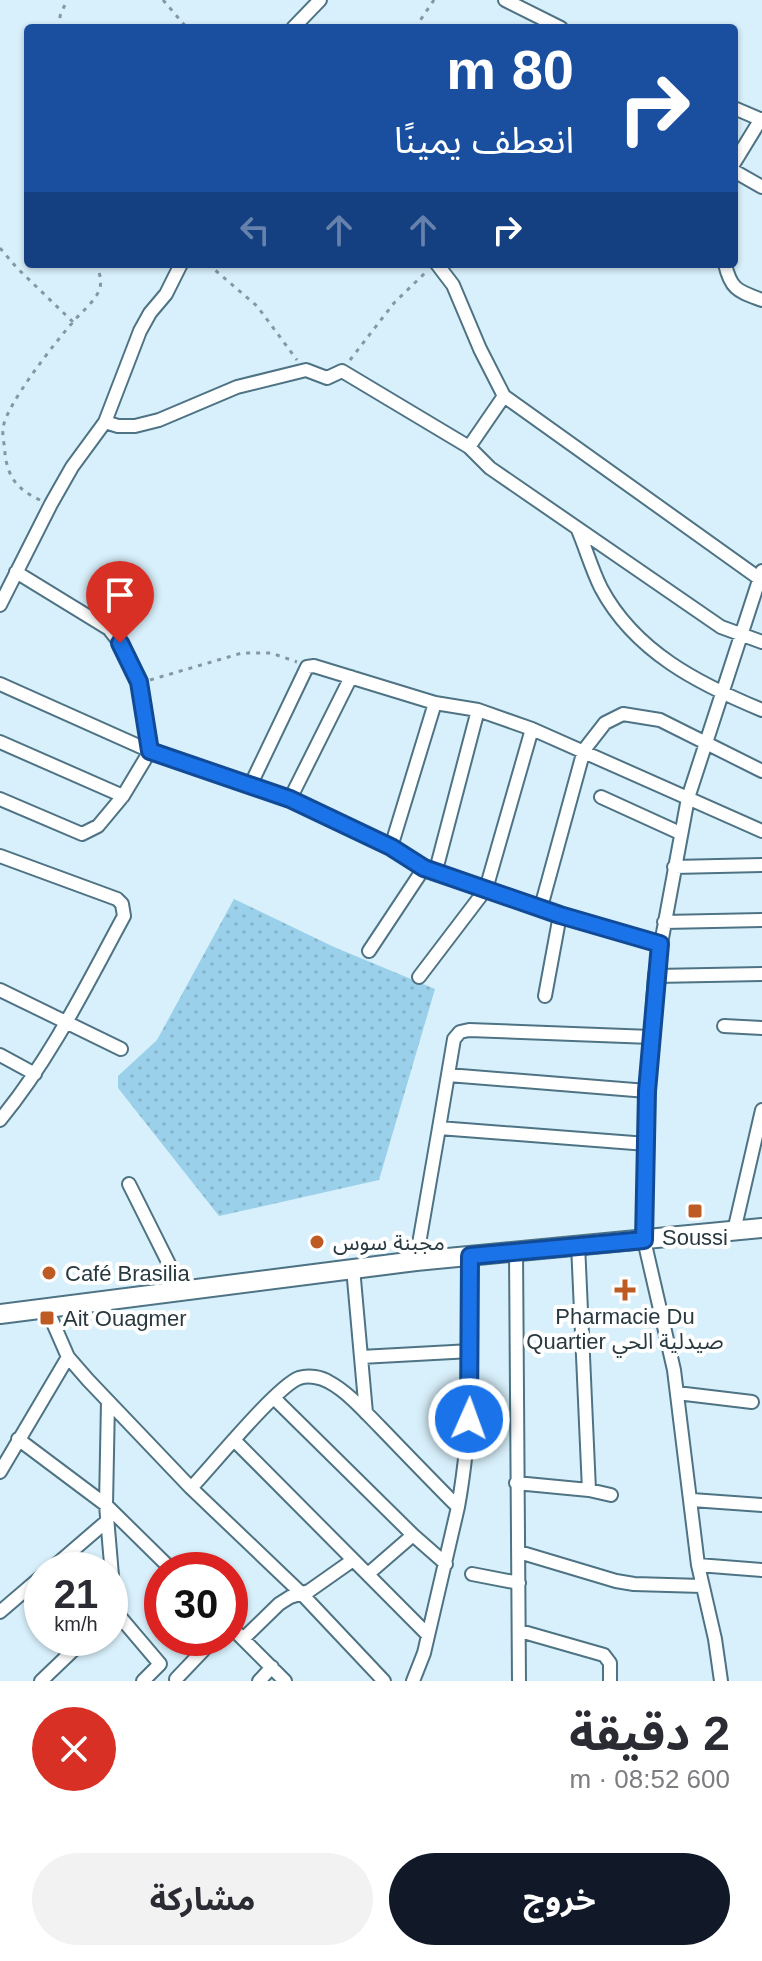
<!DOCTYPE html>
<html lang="ar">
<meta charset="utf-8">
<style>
body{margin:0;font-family:Helvetica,"Noto Sans Arabic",sans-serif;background:#f2f2f3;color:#2b2b33;direction:rtl;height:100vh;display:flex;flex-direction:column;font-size:30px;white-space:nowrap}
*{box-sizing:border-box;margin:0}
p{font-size:26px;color:#7c7c81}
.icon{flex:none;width:44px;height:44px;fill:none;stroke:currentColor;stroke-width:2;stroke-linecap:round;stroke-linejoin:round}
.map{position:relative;height:1681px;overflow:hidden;direction:ltr}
.side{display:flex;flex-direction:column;background:#fff;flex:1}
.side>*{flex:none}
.hud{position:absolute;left:24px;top:24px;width:714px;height:244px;border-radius:8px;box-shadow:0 2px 6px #0004;direction:rtl;background:#1a4fa0;color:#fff;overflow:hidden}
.speed{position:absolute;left:24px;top:1552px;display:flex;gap:16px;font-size:40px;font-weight:700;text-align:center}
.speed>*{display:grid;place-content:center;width:104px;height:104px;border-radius:50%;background:#fff;box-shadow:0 2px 6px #0004;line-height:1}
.speed small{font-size:20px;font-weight:400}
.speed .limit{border:12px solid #d22;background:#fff;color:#111}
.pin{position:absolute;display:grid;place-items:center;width:68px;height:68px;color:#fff;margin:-82px -34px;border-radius:50% 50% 50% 0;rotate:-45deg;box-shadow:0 0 8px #0007}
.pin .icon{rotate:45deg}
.me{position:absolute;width:88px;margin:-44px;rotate:2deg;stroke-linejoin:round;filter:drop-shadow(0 0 6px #0008)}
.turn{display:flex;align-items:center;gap:28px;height:168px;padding:0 32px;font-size:36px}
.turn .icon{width:104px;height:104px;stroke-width:2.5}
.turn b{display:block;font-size:56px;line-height:68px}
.lanes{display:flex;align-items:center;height:76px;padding:0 32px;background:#0003;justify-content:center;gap:40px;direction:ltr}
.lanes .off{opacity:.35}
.round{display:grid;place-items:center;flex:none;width:84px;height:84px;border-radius:42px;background:#f2f2f3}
.summary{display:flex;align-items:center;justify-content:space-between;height:136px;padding:0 32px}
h1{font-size:48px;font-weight:700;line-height:60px}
.cta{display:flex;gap:16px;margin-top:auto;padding:16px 32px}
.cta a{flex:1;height:92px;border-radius:48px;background:#111827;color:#fff;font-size:32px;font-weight:700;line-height:92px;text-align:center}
.cta a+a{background:#f2f2f3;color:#2b2b33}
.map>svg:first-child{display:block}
.grass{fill:url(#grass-dots)}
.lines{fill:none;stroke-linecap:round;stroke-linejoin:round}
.street-casing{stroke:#4e7384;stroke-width:16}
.secondary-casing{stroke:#4e7384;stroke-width:22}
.path{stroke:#8398a1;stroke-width:3;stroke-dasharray:4 6;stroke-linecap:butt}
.street{stroke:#fff;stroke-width:12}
.secondary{stroke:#fff;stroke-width:18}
.route-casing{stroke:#114b97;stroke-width:20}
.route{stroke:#1a73e8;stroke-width:14}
.poi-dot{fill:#be5a24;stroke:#fff;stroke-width:3}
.labels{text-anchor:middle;stroke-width:8;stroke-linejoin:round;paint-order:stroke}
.poi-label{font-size:22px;fill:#283940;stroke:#fff;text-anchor:start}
</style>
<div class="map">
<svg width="762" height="1681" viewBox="0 0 762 1681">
<defs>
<pattern id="grass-dots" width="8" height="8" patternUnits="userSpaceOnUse" patternTransform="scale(2)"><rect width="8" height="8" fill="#9ad0e9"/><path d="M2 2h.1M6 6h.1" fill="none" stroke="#85b3c9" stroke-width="1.8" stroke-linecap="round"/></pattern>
</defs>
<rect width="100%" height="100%" fill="#d8f0fb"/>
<path class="grass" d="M234 899 334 947 435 989 379 1180 219 1216 118 1088V1076L157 1040Z"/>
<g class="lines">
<defs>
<path id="street" d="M505 0 561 28
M293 28 320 0
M734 108 762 120
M734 163 761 119
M734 171 762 187
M725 264C731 290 738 291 762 300
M504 396 760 579
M105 422 118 426H135L159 420 237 387 306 370 327 378 342 371 469 447 504 396 480 349 453 285 437 264
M469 447 490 468 721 627 762 642
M578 530C586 549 592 570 601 588 635 652 699 684 762 710
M0 605 51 504 72 467 105 422 140 331 150 313 166 294 181 264
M0 684 150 751 290 799 391 847 424 868 560 915 660 944
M0 742 123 796
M251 784 307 667 314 666 435 703 478 710 532 729 762 831
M601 797 680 833
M0 799 82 834 98 826 123 796 150 751 139 682 120 643 109 629 16 572
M290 799 351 677
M391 847 435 703
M0 856 117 899 122 904 124 916C86 986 51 1058 0 1120
M674 867 762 865
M436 870 478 710
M541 907 584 750 605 723 623 714 660 720 762 771
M664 922 762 920
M369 951 424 868
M655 976 762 974
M419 977 486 889 532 729
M0 990 121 1049
M545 996 560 915
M724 1026 762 1028
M0 1055 35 1074
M448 1075 647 1091
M647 1144 439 1128 454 1039 460 1032 469 1030 651 1037
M129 1184 183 1292
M734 1231 762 1110
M578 1244 589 1490
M516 1250 519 1681
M416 1261 439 1128
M353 1268 366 1413
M47 1309 68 1357 88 1380 191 1488 301 1593 384 1681
M361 1357 471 1351
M677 1393 752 1402
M274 1398 413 1535 446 1564
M108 1401 106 1505 115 1611 160 1664 143 1681
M18 1439 106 1505 172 1570
M235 1441 428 1635
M0 1472 68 1357
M516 1483 589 1490 611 1495
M191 1488C211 1467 277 1386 299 1378 309 1375 321 1377 329 1382 348 1392 365 1412 380 1427 406 1454 432 1481 458 1507L424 1653 413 1681
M692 1500 762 1505
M458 1507C473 1424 472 1340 470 1256
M519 1552 616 1581 634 1584 702 1586
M698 1565 762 1570
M50 1570 107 1521
M368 1574 413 1535
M472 1574 519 1583
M0 1612 42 1576
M230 1626 285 1681
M520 1631 604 1655 610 1663V1681
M244 1638 279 1604 290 1597 309 1591 353 1560
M176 1679 215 1638
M41 1681 86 1638
M259 1681 272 1667
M721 1681 715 1639 698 1565 674 1370 644 1240 647 1091 655 976 688 798 762 571"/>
<path id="secondary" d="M0 1314 416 1261 762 1228"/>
</defs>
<use href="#street" class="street-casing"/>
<use href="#secondary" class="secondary-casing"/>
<path class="path" d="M163 0 187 28
M61 28 60 16 67 0
M415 28 434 0
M0 248 17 268 73 322
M208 264 257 306 297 360
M350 360 394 303 426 272
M40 500C18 490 8 478 5 454 5 446 2 437 3 429 4 407 57 340 73 322 82 311 96 301 100 288 102 279 99 272 96 264
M150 680 242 653H271L297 662"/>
<use href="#street" class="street"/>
<use href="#secondary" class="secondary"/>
</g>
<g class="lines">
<defs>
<path id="route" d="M120 643 139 682 150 751 290 799 391 847 424 868 560 915 660 944 647 1091 644 1240 470 1256 469 1419"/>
</defs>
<use href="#route" class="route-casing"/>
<use href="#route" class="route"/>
</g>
<g class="poi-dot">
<rect x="687" y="1203" width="16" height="16" rx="4"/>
<circle cx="317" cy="1242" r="8"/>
<circle cx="49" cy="1273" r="8"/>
<path d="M621 1278h8v8h8v8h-8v8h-8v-8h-8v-8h8z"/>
<rect x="39" y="1310" width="16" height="16" rx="4"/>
</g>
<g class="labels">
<g class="poi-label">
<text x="695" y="1245" text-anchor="middle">Soussi</text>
<text x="333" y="1250">مجبنة سوس</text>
<text x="65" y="1281">Café Brasilia</text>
<text x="625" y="1324" text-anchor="middle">Pharmacie Du<tspan x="625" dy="25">Quartier صيدلية الحي</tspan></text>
<text x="63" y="1326">Ait Ouagmer</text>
</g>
</g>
</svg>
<div class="speed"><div>21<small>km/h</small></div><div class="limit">30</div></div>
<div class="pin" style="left:120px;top:643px;background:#d93025"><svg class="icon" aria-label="arrive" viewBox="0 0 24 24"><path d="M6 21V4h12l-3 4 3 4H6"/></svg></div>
<svg class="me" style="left:469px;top:1419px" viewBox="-20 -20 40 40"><circle r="17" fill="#1a73e8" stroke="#fff" stroke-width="3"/><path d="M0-11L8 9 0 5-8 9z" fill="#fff"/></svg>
<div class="hud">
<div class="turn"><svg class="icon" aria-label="right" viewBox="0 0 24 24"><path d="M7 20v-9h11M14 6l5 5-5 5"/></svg><div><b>80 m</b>انعطف يمينًا</div></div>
<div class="lanes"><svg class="icon off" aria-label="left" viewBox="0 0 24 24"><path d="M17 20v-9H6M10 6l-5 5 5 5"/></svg><svg class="icon off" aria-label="ahead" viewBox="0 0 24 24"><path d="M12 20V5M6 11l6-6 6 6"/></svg><svg class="icon off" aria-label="ahead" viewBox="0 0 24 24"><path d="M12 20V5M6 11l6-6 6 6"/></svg><svg class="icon" aria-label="right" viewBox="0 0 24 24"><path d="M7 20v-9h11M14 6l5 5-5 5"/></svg></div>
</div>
</div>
<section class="side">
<div class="summary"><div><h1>2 دقيقة</h1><p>600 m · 08:52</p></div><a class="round" style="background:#d93025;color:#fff"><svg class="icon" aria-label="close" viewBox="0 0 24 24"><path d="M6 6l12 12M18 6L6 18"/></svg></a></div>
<div class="cta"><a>خروج</a><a>مشاركة</a></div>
</section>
